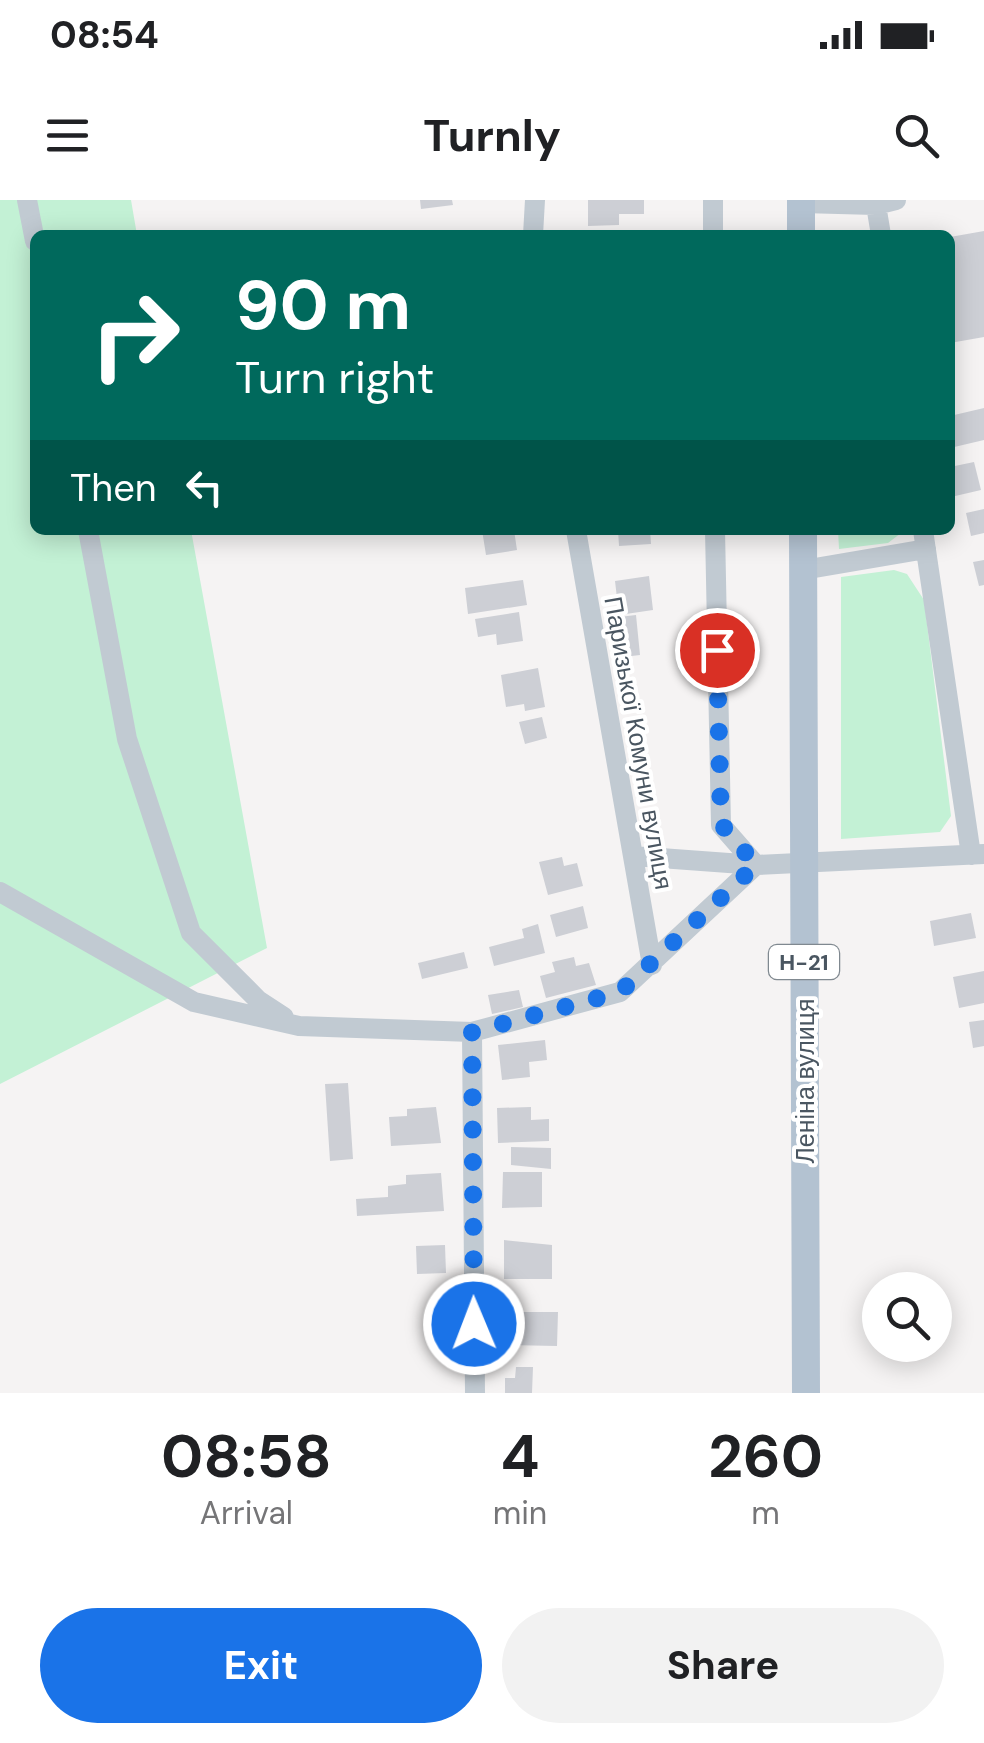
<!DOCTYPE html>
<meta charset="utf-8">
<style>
body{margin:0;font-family:"DM Sans",sans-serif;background:#f2f2f2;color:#202124;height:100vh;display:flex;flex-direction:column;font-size:38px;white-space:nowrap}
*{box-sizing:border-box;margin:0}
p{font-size:32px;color:#757577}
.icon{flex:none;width:55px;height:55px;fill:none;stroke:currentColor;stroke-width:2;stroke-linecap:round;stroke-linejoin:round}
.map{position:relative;height:1193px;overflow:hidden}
.side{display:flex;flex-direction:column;background:#fff;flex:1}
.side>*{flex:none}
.guide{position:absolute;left:30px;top:30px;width:925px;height:305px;border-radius:15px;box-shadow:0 5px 25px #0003;background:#00695c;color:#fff;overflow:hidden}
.buttons{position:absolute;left:862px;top:1072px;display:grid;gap:20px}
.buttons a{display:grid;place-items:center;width:90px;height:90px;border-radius:50%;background:#fff;box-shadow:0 5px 25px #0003;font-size:50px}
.pin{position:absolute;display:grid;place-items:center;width:85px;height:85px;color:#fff;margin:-42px;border:5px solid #fff;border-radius:50%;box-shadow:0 2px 10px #0007}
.me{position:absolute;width:110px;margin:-55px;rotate:359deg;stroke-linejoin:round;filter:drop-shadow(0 0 8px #0008)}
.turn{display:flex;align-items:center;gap:35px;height:210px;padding:0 40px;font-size:45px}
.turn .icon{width:130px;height:130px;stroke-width:2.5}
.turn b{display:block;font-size:70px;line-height:85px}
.then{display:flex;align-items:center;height:95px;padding:0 40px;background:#0003;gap:20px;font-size:38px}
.eta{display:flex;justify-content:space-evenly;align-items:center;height:170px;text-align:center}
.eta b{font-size:60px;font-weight:700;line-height:70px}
.primary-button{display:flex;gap:20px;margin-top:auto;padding:20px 40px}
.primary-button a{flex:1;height:115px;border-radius:60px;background:#1a73e8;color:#fff;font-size:40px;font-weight:700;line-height:115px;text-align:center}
.primary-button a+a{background:#f2f2f2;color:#202124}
.status{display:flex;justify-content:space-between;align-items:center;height:70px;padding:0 50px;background:#fff;direction:ltr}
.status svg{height:28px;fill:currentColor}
header{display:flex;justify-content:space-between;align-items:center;height:130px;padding:0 40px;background:#fff;font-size:45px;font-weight:700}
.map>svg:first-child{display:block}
.green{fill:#c3f1d5}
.building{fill:#cdcfd5}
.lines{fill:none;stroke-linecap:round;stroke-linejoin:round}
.minor{stroke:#c1cad2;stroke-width:20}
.major{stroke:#b3c2d1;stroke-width:28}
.route{stroke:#1a73e8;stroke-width:18;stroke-dasharray:0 32.4}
.labels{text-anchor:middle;stroke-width:8;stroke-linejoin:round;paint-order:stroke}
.shield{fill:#fff;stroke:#808990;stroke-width:2.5}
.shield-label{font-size:22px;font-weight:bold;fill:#4a5661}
.street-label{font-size:25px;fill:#4a5661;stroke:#fff}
</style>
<div class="status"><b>08:54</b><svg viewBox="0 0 49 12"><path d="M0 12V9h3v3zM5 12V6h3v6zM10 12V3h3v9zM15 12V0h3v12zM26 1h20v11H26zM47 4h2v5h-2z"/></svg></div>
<header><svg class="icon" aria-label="menu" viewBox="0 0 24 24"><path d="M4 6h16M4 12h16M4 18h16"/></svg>Turnly<svg class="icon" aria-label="search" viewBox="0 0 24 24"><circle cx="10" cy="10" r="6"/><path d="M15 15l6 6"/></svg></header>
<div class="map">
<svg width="984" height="1193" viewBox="0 0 984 1193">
<rect width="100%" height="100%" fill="#f5f3f3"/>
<path class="green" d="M0 0H131L137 35H35V330H191L267 748 0 884Z
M838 330H905L888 343 839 349Z
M894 370 907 374 924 400 951 616 940 632 841 639V377Z"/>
<path class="building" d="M420 0H452L453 5 421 9Z
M588 0H644V14H619V25L588 26Z
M984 31V137L950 143V37Z
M984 208V240L950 248V216Z
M974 262 981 290 951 297 950 267Z
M984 309V333L971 336 966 313Z
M482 330H514L517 350 486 355Z
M618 330H650L651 344 619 346Z
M984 360V385L979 386 973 362Z
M649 376 653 410 619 415 615 381Z
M523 380 527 405 468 414 465 388Z
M519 412 523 441 497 445 496 434 478 437 475 419Z
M636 415 640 455 623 457 619 417Z
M538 468 545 507 525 511 524 504 506 507 501 475Z
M542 517 547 538 525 544 519 522Z
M562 657 564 666 577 663 583 686 548 695 539 662Z
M583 706 588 728 556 737 550 715Z
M971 713 976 738 934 746 930 721Z
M538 724 545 753 494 766 489 747 524 738 522 729Z
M464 752 468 768 422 779 418 763Z
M574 757 576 766 589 763 596 785 546 798 540 776 555 772 552 762Z
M984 771V803L959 808 953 777Z
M519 790 523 807 492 814 488 795Z
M984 820V846L973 848 969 822Z
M545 840 547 860 529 862 530 877 502 880 498 845Z
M348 883 353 959 330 961 325 884Z
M436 907 441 943 391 946 389 917 407 916V909Z
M531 907V920L549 919V941L498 943 497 908Z
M511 947 551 948V969L511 965Z
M503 972H542V1007L502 1008Z
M441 973 444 1011 357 1016 356 999 388 997V986L406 984V975Z
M504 1040 552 1045V1079H504Z
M445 1045 446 1073 417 1074 416 1046Z
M504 1112H558L557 1146 504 1145Z
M516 1167H533L532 1193H505V1178H515Z"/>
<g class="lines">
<path class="minor" d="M27 0 35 41
M713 0V35
M801 3 876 5 896 0
M876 5 881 35
M533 35 535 0
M88 330 127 539 191 733 258 800 284 817
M576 330 652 765
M923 330 971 655
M803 370 926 349
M633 656 756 665 984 654
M0 692 194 802 299 826 472 832 620 792 756 665 721 625 715 330
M472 832 475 1193"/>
<path class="major" d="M801 0V35
M803 330 806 1193"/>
</g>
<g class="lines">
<path class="route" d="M474 1124 472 832 620 792 756 665 721 624 717 450"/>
</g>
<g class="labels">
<rect class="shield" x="769" y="745" width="70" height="34" rx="8"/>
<g class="shield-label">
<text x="804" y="770">Н-21</text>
</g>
<g class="street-label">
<text transform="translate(639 543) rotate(80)" y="9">Паризької Комуни вулиця</text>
<text transform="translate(805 881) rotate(-90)" y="9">Леніна вулиця</text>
</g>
</g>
</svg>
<div class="buttons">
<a><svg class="icon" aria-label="search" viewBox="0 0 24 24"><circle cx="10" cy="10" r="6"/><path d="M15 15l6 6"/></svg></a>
</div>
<div class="pin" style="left:717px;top:450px;background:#d93025"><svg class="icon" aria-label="arrive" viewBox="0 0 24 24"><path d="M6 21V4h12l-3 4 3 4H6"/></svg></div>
<svg class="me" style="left:474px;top:1124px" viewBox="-20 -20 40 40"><circle r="17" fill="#1a73e8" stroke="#fff" stroke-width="3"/><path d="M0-11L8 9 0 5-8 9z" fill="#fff"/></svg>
<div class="guide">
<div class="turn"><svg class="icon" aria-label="right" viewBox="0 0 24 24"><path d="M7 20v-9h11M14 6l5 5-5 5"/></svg><div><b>90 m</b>Turn right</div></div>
<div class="then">Then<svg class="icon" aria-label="left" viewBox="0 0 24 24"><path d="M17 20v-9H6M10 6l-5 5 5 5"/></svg></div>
</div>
</div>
<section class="side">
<div class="eta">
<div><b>08:58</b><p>Arrival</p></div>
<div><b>4</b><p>min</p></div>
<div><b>260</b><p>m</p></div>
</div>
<div class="primary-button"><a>Exit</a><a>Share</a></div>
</section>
